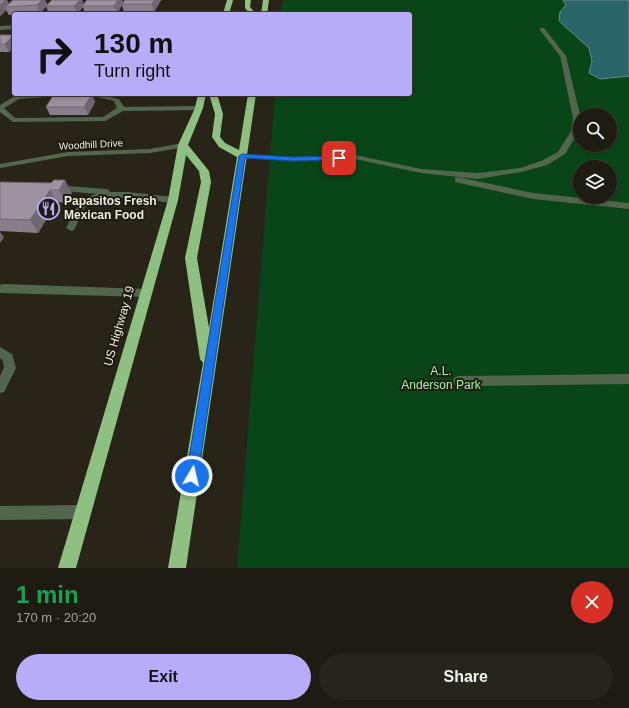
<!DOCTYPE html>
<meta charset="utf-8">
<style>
body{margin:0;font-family:Helvetica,sans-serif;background:#26251b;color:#f1f3f6;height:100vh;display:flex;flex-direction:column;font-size:15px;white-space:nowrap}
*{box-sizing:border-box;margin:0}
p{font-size:13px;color:#a1a19f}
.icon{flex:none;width:22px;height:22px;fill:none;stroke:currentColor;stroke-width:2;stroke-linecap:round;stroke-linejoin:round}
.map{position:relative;height:568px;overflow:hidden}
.details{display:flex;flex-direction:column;background:#1e1c12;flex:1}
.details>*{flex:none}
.hud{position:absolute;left:12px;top:12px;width:400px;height:84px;border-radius:4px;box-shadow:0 2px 6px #0003,0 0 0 1px #3c3a32;background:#b6acf8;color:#111;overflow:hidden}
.controls{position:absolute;left:573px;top:108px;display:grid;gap:8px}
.controls a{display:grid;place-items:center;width:44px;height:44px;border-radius:50%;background:#1e1c12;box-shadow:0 2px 6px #0003,0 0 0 1px #3c3a32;font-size:20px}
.pin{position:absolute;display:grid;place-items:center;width:34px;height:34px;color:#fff;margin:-17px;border-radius:8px;box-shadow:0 2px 6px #0006}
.me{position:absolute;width:44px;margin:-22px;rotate:9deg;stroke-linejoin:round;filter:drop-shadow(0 0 3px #0008)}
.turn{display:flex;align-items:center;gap:14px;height:84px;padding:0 16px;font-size:18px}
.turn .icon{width:52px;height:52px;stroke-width:2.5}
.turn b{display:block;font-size:28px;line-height:34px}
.round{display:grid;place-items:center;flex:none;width:42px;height:42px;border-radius:21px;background:#26251b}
.overview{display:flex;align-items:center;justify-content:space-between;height:68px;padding:0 16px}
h1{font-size:24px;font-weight:700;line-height:30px;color:#1e9e55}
.primary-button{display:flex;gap:8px;margin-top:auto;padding:8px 16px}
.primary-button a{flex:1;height:46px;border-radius:24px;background:#b6acf8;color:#111;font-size:16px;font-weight:700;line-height:46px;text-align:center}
.primary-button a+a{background:#26251b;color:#f1f3f6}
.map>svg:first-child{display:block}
.green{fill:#094617;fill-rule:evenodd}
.water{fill:#296469;stroke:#648c8e}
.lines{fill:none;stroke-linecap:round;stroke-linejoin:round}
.lane{fill:#52664d;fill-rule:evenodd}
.street{fill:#52664d;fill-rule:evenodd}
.highway{fill:#8ec181;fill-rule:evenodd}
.wall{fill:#877e8a}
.shaded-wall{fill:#6e6770}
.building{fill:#9d93a0;stroke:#6e6770}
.route{fill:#1a73e8;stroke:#114b97}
.labels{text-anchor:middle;stroke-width:4;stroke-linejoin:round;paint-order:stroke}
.far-street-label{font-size:10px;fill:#edebe3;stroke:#1e1c0f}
.poi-label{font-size:12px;font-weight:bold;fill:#edebe3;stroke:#1e1c0f;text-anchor:start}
.street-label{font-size:12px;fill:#edebe3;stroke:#1e1c0f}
.park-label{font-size:12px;fill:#a1f5a9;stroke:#1e1c0f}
</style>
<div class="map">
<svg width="629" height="568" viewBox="0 0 629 568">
<rect width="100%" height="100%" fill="#282518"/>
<path class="green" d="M283 0H563L566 5 560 12 559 21 589 48 592 61 629 76V568H237L275 94H410V14H281ZM580 115H610V145H580ZM580 167H610V197H580Z"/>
<path class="water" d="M563 0H629V76L600 79 589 73 592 61 589 48 559 21 560 12 566 5Z"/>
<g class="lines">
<path class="lane" d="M31 94H63L60 96 19 99 4 108 15 118 103 117 117 108 114 101 84 94H97L119 99 124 107 199 106 202 108 199 110 123 111 105 121 13 122 0 112V105L15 96Z
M56 185 106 189 109 190 110 192H128L173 197 177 200 173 203C154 201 105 192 89 203 82 208 79 222 74 230L71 231 66 228C74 213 79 197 97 194L53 190 52 188 53 186Z
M4 284 146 289 150 290 151 293 150 296 146 297 0 293V285Z
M0 347 12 354 16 368 4 392 0 393V376L4 368 3 361 0 358Z
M629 374V384L459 386 455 385 453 381 455 377 459 376Z
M84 505 89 507 91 512 89 517 84 519 0 520V506Z"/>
<path class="street" d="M14 25V29L0 30V26Z
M540 28H544L566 56 580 115 579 131 565 154 547 165 521 172 478 179 421 173 355 159 293 161 242 158 238 156 242 154 293 157 355 155 421 169 478 173 520 168 541 161 558 152 571 131 573 118 560 56 540 30Z
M183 143 187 145 186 147 150 153 68 156 0 168V164L68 152 150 149Z
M458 177 533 193 629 203V209L533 199 455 182V178Z"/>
<path class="highway" d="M227 0H233L229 14H223Z
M245 0H251L250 7 256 14H250L245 8Z
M263 0H269L267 14H261Z
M198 94H206L203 108 188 145 209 171 211 182 197 258 209 328 237 157 219 147 212 137 215 114 209 94H217L223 114 220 137 225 143 239 150 248 94H256L186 568H168L203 363 200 359 185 258 201 182 199 171 186 155 178 200 76 568H58L168 200 178 145 195 108Z"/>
</g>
<path class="wall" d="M0 0H7L9 4 13 0H45L47 5 52 0H82L84 5 87 0H122L123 2 125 0H161L154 12H124L122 5 117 14H85L83 7 77 14H49L46 6 40 13 14 14V15H9L6 10 0 16Z
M0 35H14L9 52H0Z
M92 94 95 102 88 115H50L46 107Z
M0 182 51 183 72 193 66 203 57 202 38 233 0 231Z"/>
<path class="shaded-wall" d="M5 0H7L10 6 5 7 6 10 0 16V5Z
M42 0H45L48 5 40 13 37 5Z
M80 0H82L84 6 77 14 74 6Z
M118 0H122L123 4H122V5L117 14 114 6Z
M154 0H161L154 12 152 4Z
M14 35V47L9 52 5 44Z
M92 94 95 102 88 115 84 107Z
M65 180 72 193 66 203 59 190Z
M50 190 57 202 38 233 30 220Z
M0 232 4 237 0 243Z"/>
<path class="building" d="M0 0H5L0 5Z
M13 0H42L37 5 5 7Z
M52 0H80L74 6H46Z
M87 0H118L114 6H82Z
M125 0H154L152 4H122Z
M0 35H14L5 44H0Z
M54 94H92L84 107H46Z
M54 180H65L59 190H50L30 220 0 219V182L51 183Z"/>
<path class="route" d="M242 154 293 157 339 156 343 158 339 160 293 161 245 158 198 476 196 480 192 482 188 480 186 476 239 156Z"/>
<defs>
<symbol id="restaurant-ring" viewBox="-11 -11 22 22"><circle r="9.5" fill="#1e1c0f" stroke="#b6acf8" stroke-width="1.5"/><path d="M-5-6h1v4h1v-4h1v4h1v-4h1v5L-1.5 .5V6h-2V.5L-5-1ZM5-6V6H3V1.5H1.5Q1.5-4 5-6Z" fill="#b6acf8"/></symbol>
</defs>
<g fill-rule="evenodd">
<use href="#restaurant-ring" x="36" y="196" width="25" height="25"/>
</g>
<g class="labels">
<g class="far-street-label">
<text transform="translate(91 144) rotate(-3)" y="4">Woodhill Drive</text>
</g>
<g class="poi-label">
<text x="64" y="205">Papasitos Fresh<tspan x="64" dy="14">Mexican Food</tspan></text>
</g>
<g class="street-label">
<text transform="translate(119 326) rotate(-74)" y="4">US Highway 19</text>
</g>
<g class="park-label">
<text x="441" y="375">A.L.<tspan x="441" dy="14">Anderson Park</tspan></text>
</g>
</g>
</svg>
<div class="controls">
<a><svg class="icon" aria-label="search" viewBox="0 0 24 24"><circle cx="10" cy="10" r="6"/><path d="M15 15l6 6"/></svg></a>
<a><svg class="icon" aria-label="layers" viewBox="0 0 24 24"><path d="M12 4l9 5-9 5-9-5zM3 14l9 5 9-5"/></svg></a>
</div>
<div class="pin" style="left:339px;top:158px;background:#d93025"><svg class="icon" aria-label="arrive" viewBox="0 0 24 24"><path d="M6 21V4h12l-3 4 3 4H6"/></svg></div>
<svg class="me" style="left:192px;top:476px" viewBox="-20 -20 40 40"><circle r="17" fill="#1a73e8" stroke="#fff" stroke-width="3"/><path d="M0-11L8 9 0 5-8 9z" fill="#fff"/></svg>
<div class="hud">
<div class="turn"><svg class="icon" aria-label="right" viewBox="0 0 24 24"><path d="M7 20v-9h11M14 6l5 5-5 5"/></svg><div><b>130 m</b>Turn right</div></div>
</div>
</div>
<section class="details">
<div class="overview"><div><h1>1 min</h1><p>170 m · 20:20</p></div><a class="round" style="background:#d93025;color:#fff"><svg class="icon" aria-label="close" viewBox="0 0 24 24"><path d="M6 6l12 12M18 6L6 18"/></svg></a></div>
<div class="primary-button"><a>Exit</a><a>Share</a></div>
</section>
